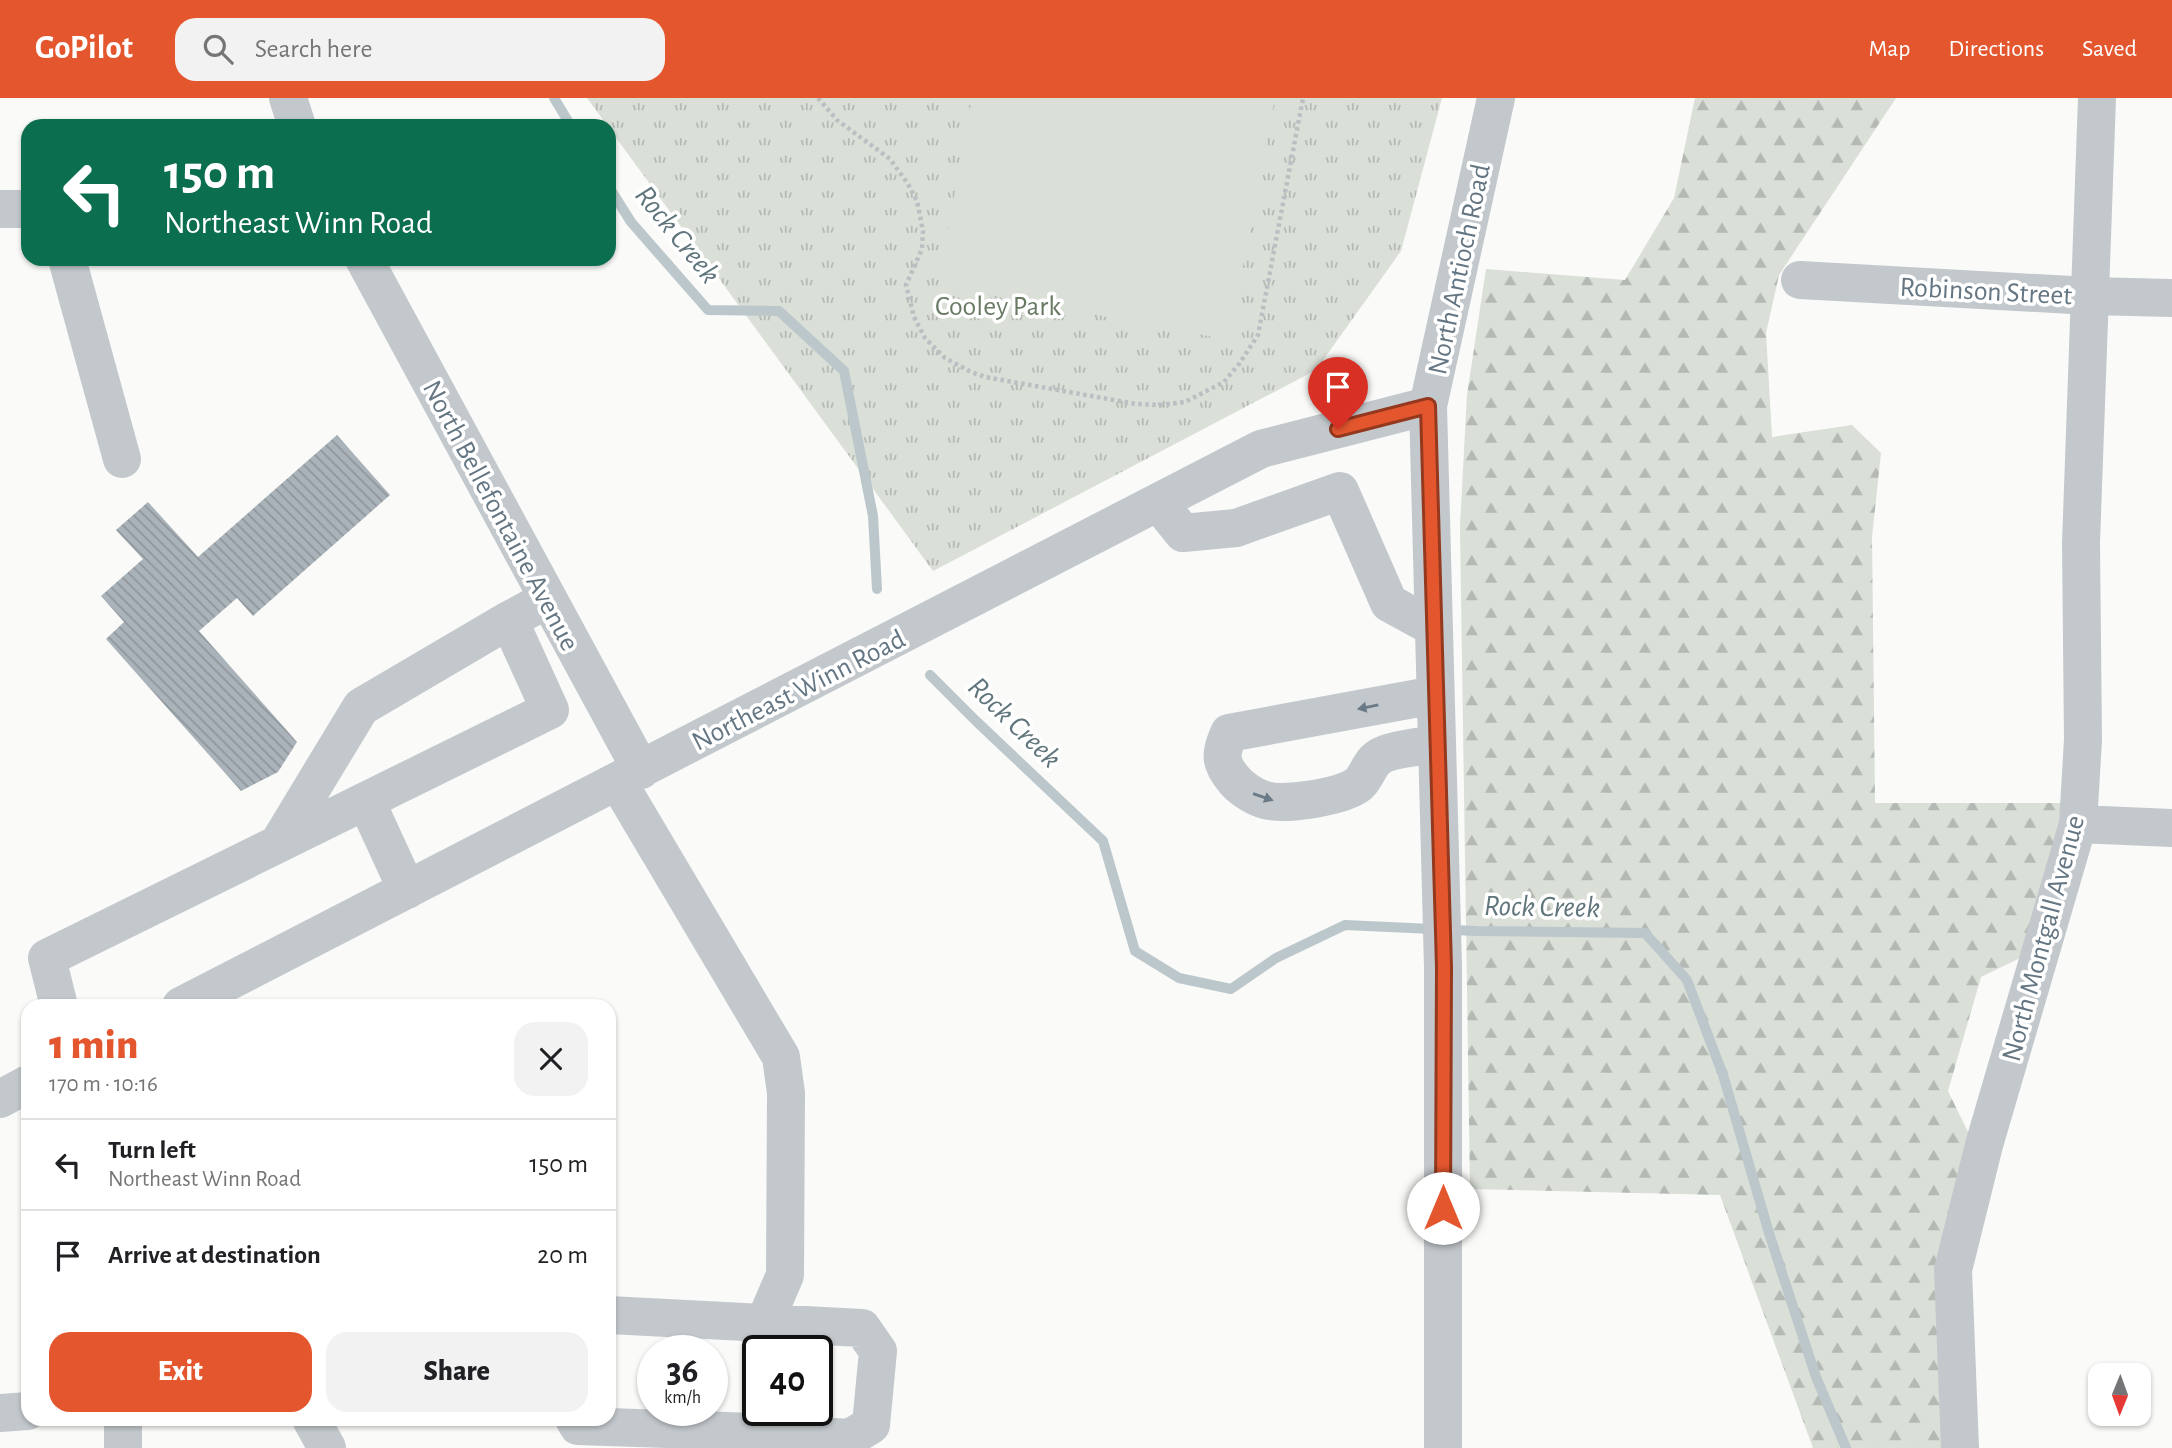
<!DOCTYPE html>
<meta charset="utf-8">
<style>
body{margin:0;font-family:"Alegreya Sans",sans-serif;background:#f2f2f2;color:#202124;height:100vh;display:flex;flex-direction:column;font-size:26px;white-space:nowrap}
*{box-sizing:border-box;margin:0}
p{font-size:23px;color:#757577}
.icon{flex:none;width:38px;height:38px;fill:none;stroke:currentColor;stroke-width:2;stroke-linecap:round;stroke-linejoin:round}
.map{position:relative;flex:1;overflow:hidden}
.sheet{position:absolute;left:21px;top:901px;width:595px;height:427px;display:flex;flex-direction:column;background:#fff;border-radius:21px;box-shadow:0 2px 5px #0004}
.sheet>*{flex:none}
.top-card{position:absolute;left:21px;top:21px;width:595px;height:147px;border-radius:21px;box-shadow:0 2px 5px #0004;background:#0b6e4f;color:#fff;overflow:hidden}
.needle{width:46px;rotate:181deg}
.buttons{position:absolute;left:2088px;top:1265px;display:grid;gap:14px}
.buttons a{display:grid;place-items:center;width:63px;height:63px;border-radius:14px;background:#fff;box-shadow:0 2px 5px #0004;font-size:35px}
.speed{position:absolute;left:637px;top:1237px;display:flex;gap:14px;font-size:35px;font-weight:700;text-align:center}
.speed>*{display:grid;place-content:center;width:91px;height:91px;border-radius:50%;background:#fff;box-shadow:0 2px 5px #0004;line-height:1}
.speed small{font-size:18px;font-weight:400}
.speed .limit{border:4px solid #111;border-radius:10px;background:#fff;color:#111}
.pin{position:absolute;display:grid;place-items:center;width:60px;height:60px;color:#fff;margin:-72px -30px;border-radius:50% 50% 50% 0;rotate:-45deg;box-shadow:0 0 7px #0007}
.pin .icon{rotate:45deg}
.me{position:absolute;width:77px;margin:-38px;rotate:0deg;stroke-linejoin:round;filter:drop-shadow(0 0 5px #0008)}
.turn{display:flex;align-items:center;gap:24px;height:147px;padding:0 28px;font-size:32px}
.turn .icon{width:91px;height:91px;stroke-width:2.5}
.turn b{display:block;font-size:49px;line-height:60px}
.round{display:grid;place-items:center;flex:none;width:74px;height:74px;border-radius:21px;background:#f2f2f2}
.summary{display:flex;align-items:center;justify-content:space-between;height:119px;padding:0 28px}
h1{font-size:42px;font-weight:800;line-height:52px;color:#e4572e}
.primary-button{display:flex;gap:14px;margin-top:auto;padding:14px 28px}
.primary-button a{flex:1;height:80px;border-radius:21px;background:#e4572e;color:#fff;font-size:28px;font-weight:800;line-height:80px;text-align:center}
.primary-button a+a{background:#f2f2f2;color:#202124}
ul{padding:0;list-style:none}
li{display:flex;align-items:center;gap:21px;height:91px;padding:0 28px;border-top:2px solid #e0e0e0}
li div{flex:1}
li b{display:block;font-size:26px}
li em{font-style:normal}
header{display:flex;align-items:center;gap:42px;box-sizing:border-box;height:98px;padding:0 35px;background:#e4572e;color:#fff}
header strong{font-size:33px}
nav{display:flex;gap:38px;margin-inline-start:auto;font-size:24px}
.search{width:490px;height:63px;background:#f2f2f2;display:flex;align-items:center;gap:18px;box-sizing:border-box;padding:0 24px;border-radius:21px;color:#757577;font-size:26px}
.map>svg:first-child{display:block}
.grass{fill:url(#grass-tufts)}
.forest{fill:url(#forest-firs)}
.garden{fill:#dadfd7}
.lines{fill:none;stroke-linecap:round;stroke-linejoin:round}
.stream{stroke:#bbc7cb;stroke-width:10}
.building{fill:url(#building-back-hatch)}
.path{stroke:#bbbfc2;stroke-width:4.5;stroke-dasharray:3.5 3.5;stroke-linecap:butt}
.minor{stroke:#c3c8cc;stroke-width:38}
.oneway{fill:#6a7a87}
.route-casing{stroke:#94391e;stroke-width:18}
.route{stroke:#e4572e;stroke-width:12}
.labels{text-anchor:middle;stroke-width:7;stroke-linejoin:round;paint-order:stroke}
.street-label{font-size:28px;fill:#657683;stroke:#fff}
.park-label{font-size:28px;fill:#687a64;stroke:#fff}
.water-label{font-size:30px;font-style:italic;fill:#60757c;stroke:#fff}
</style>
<header>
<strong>GoPilot</strong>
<div class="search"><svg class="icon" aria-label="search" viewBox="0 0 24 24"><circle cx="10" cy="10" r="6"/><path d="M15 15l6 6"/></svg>Search here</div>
<nav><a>Map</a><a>Directions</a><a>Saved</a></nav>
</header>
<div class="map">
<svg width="2172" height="1350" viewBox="0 0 2172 1350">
<defs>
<pattern id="grass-tufts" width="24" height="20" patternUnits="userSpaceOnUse" patternTransform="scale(1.75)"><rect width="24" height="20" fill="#dadfd7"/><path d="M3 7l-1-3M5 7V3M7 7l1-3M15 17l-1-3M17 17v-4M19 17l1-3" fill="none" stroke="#b4b9b4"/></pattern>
<pattern id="forest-firs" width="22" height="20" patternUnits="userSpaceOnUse" patternTransform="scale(1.75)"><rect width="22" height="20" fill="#dadfd7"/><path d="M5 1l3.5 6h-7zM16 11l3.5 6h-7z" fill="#b4b9b4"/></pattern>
<pattern id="building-back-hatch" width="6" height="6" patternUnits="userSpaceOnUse" patternTransform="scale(1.75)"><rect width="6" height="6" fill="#aab3b9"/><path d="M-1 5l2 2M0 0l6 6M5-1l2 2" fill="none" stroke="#8e969c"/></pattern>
</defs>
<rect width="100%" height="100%" fill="#fafaf8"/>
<path class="grass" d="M587 0H1442L1401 153 1316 272 933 473Z"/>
<path class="forest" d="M1695 0H1896L1779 177 1766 235 1772 339 1852 327 1881 355 1872 439 1875 705H2061L2059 744 2020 860 1981 879 1948 993 1969 1036 1947 1350H1813L1720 1097 1470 1091 1460 428 1467 297 1486 171 1625 182 1674 100Z"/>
<path class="garden" d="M972 0H1275L1229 242 938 187Z"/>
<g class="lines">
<path class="stream" d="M554 0 571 28
M609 89 631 124 708 212 779 213 844 273 873 418 877 491
M930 577 976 623 1103 743 1135 853 1179 880 1231 891 1276 860 1345 827 1476 833 1645 835 1687 882 1723 977 1769 1135 1816 1279 1846 1350"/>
</g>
<path class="building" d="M337 337 390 397 253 518 237 500 199 533 297 644 278 674 241 693 106 541 124 524 101 498 143 461 116 432 148 404 198 459Z"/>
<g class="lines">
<path class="path" d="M818 0 837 22 890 61 908 86 917 103 923 133 922 151 906 187 914 219 925 240 945 260 971 274 985 279 1136 306 1160 307 1185 304 1224 284 1239 266 1258 237 1303 0"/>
<path class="minor" d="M288 0 297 28
M0 111H28
M67 161 122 361
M364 161 641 672
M1800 182 2089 198 2172 200
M1158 404 1183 435 1236 430 1340 393 1389 505 1433 529
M1435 597 1229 635C1220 657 1219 664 1235 683 1241 690 1253 698 1262 701 1282 709 1338 699 1356 688 1366 682 1369 665 1379 659 1388 652 1424 648 1436 646
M618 684 781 959 786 995 785 1177 765 1224 763 1253
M366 703 407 792
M2078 726 2172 730
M278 746 361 609 509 522
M59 908 47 860 550 612 509 522 548 501
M181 908 1261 351 1428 308
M0 1001 28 986
M0 1315 28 1313
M123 1321V1350
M311 1321 327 1350
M574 1321 578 1328 755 1334 850 1340 871 1327 878 1253 862 1230 609 1217
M1443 1350V869L1428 308 1496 0
M1960 1350 1953 1172 1984 1047 2078 726 2083 642 2081 445 2097 0"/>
</g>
<defs><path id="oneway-solid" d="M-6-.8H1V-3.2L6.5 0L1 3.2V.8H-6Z" transform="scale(1.75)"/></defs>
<g class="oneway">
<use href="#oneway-solid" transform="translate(1368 609) rotate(169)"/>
<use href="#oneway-solid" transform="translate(1263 699) rotate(19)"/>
</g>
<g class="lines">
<defs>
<path id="route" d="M1338 331 1428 308 1444 869 1443 1110"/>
</defs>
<use href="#route" class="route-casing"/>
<use href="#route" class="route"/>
</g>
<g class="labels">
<g class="street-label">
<text transform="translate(1458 171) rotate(-78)" y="10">North Antioch Road</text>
<text transform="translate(1986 192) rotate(3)" y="10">Robinson Street</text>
<text transform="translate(502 417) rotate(62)" y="10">North Bellefontaine Avenue</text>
<text transform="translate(798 591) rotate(-27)" y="10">Northeast Winn Road</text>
<text transform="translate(2042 840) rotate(-75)" y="10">North Montgall Avenue</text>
</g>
<g class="park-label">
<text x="998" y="217">Cooley Park</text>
</g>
<g class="water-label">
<text transform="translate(678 136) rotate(51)" y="10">Rock Creek</text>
<text transform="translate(1015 624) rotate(44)" y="10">Rock Creek</text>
<text transform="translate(1542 808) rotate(1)" y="10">Rock Creek</text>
</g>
</g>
</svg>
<div class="buttons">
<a><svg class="needle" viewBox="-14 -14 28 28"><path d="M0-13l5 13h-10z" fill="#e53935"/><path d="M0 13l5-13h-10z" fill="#757577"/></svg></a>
</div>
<div class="speed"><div>36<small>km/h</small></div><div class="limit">40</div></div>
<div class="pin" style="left:1338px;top:331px;background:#d93025"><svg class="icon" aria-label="arrive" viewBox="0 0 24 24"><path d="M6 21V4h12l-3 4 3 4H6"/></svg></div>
<svg class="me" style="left:1443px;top:1110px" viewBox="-20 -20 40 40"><circle r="19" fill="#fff"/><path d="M0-13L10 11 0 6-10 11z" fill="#e4572e"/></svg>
<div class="top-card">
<div class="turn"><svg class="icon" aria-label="left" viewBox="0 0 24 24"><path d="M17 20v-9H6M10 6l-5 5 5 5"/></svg><div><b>150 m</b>Northeast Winn Road</div></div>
</div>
<section class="sheet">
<div class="summary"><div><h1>1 min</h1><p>170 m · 10:16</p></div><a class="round"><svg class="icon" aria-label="close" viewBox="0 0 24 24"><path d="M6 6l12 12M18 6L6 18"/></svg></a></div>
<ul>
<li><svg class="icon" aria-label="left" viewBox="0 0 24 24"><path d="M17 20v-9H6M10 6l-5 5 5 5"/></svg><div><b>Turn left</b><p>Northeast Winn Road</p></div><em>150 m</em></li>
<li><svg class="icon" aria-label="arrive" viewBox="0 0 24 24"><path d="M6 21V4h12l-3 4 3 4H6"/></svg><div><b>Arrive at destination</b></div><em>20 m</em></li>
</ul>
<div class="primary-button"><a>Exit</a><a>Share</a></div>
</section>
</div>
